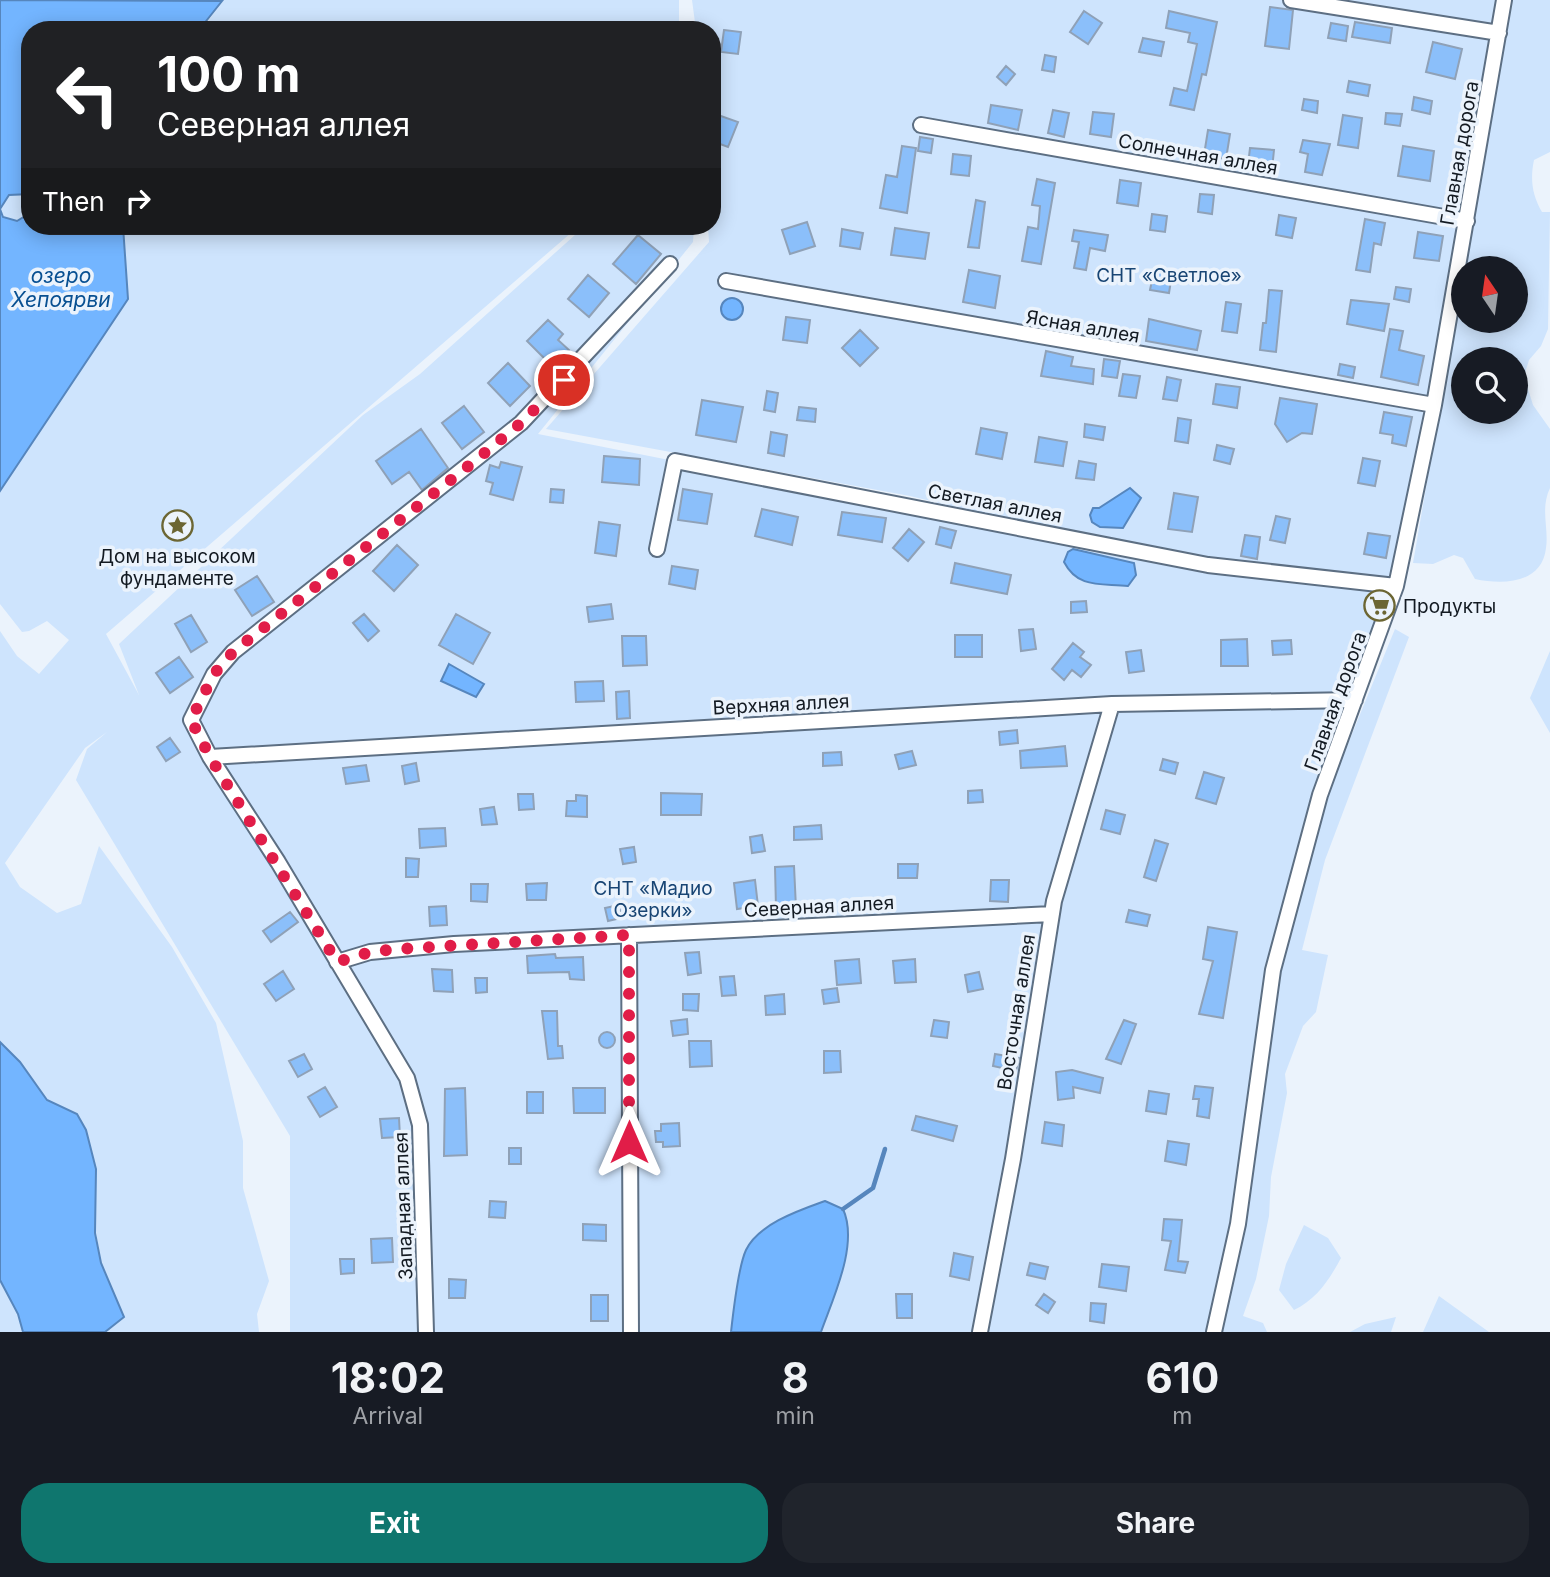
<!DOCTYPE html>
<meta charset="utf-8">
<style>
body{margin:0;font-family:Inter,sans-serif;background:#20242c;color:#f1f3f6;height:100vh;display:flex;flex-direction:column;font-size:26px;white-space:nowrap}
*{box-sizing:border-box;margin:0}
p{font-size:23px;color:#9ea1a6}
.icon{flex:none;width:38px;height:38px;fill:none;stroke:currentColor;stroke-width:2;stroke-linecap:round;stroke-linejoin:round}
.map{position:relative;height:1332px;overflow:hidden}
.side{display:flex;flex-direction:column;background:#171b24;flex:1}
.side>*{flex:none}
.top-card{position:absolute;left:21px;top:21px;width:700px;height:214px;border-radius:28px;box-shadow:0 4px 18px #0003;background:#202124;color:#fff;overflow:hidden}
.needle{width:46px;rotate:347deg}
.controls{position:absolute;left:1451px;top:256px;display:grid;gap:14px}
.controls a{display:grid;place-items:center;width:77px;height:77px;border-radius:50%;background:#171b24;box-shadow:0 4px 18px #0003;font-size:35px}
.pin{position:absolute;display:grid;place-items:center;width:60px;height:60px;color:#fff;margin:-30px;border:4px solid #fff;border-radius:50%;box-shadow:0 2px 7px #0007}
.me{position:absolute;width:77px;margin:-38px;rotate:0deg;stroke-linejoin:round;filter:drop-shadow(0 0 5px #0008)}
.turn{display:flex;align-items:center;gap:24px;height:147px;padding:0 21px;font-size:32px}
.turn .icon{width:91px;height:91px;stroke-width:2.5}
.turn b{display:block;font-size:49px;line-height:60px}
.then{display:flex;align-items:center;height:66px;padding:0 21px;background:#0003;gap:14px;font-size:26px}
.eta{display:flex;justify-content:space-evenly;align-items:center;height:119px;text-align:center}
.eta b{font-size:42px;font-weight:700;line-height:49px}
.action{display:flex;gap:14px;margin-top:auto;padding:14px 21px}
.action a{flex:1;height:80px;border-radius:28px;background:#0f766e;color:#fff;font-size:28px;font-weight:700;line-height:80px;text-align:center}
.action a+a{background:#20242c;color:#f1f3f6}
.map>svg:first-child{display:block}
.green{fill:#cee4fd;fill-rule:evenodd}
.water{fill:#73b5ff;stroke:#5686bd;stroke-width:2}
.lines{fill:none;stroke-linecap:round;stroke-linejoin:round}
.stream{stroke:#5686bd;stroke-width:4.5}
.building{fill:#8bbffa;stroke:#8fa1b7;stroke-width:2}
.street-casing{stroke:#5d6f83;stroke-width:18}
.street{stroke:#fff;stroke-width:14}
.route{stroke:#e11d48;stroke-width:12;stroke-dasharray:0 21.6}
.labels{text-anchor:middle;stroke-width:7;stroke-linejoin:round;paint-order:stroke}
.street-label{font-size:19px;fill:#131a22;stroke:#ebf3fc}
.park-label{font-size:19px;fill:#184574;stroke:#ebf3fc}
.poi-label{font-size:19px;fill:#131a22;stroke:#ebf3fc}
.water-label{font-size:21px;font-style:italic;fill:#085092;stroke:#ebf3fc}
</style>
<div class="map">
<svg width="1550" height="1332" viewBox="0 0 1550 1332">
<rect width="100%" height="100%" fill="#ebf3fc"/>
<path class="green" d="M224 0H679V30H201Z
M692 0H1497L1393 600 1312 835 1280 971 1327 795 1395 629 1409 637 1325 860 1302 950 1328 955 1316 1012 1303 1026 1285 1074 1287 1093 1271 1177 1269 1216 1256 1279 1243 1316 1263 1323 1267 1332H1222L1249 1206 1267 1054 1218 1332H290V1136L76 780 87 749 107 732 85 748 5 863 20 887 57 913 81 904 99 846 172 947 216 1023 243 1141V1188L269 1281 257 1314 259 1332H105L124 1317 101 1263 77 1114 47 1100 20 1062 0 1042V631L17 656 39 674 69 640 47 621 29 631 22 632 0 604V491L125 304 121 226H579L106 634 139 695 119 644 363 415 420 374 585 226H694L693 242 538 434 1181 561 910 496 546 429 709 242 708 226H712V30H696Z
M1510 0H1550V152L1534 160C1530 179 1532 195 1542 212H1550L1548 329 1541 346 1529 360 1524 376 1533 405 1550 429V488C1540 509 1549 528 1546 548 1542 584 1503 585 1475 579L1463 558 1454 555 1433 564 1413 563 1463 274V320H1516V268H1464ZM1463 359H1516V411H1463Z
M30 194V213L17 221 3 217 0 209 9 195Z
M1550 651V733L1530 698Z
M1304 1225 1328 1238 1341 1258C1329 1280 1317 1299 1294 1310L1279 1290 1286 1264Z
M0 1280 18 1314 23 1332H0Z
M1439 1296 1489 1332H1423Z
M1396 1317 1391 1332H1350L1365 1324Z"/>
<path class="water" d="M0 0 222 1 199 30H30V194L9 195 0 209 3 217 17 221 30 213V226H123L128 299 0 491Z
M721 309a11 11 0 1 1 22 0a11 11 0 1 1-22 0Z
M1130 488 1141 498 1123 528 1100 527 1092 522 1090 515 1093 508H1099Z
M1073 549 1134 563 1136 575 1128 586C1101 583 1078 589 1064 562L1068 552Z
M449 664 484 684 476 697 441 681Z
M0 1042 20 1062 47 1100 77 1114 86 1130 96 1169 95 1233 101 1263 124 1317 105 1332H23L18 1314 0 1280Z
M825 1201 843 1209C859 1244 833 1298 821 1332H731C733 1314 739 1265 746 1250 758 1224 800 1210 825 1201Z"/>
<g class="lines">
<path class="stream" d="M843 1209 873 1188 885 1149"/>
</g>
<path class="building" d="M1270 7 1293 10 1289 49 1265 46Z
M1084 11 1102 23 1088 44 1070 32Z
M1169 11 1217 22 1206 75 1202 74 1194 110 1170 105 1174 88 1187 91 1197 44 1188 42 1190 33 1166 28Z
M1355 22 1392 28 1390 43 1352 37Z
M1331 23 1348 26 1346 41 1328 38Z
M724 30 741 32 738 54 721 52Z
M1143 38 1164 42 1161 56 1139 52Z
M1433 42 1462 49 1455 79 1426 72Z
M1045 55 1056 57 1054 72 1042 70Z
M1006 66 1015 74 1006 85 997 77Z
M1349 81 1370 85 1368 96 1347 92Z
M1414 97 1432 101 1430 114 1412 110Z
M1304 99 1318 101 1317 113 1302 110Z
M991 105 1022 110 1018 130 988 123Z
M1053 110 1069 113 1064 137 1048 133Z
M1093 112 1114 114 1111 137 1090 134Z
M1386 113 1402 114 1400 126 1385 124Z
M718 115 738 122 728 147 712 141V130Z
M1343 115 1362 118 1358 148 1338 145Z
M1208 130 1230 134 1226 159 1204 155Z
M920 137 933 139 931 153 918 151Z
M1303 140 1330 144 1322 175 1305 172 1308 154 1300 152Z
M902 146 916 148 907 213 880 208 886 175 897 177Z
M1403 146 1434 151 1430 181 1398 176Z
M1250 148 1274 150 1272 169 1248 165Z
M953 154 971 156 969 176 951 174Z
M1037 179 1055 183 1041 264 1022 261 1028 227 1038 229 1040 206 1032 205Z
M1120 180 1141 183 1138 206 1117 203Z
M1200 194 1214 195 1212 214 1198 212Z
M976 200 985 202 979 248 968 247Z
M1152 214 1167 216 1165 232 1150 230Z
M1279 215 1296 218 1292 238 1276 235Z
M1365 219 1385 223 1381 245 1374 243 1370 272 1356 270Z
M807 222 815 246 790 254 782 230Z
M895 228 929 233 925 259 891 255Z
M842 229 863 233 860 249 840 246Z
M1074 230 1108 235 1105 251 1090 248 1086 270 1074 268 1079 242 1072 241Z
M1418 232 1443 236 1439 261 1414 258Z
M638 235 661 254 636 284 613 264Z
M969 270 1000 276 995 308 963 302Z
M1154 271 1172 274 1169 293 1150 290Z
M588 275 609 293 589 317 568 299Z
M1396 287 1411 289 1409 302 1394 299Z
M1269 290 1282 291 1276 352 1260 350 1263 323H1266Z
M1351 300 1389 304 1384 331 1347 324Z
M1226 302 1241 304 1237 333 1222 331Z
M786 317 810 320 807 343 783 340Z
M1149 319 1201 331 1197 350 1146 341Z
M548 320 563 334 558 340 569 350 553 367 527 341Z
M1390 329 1403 331 1399 350 1424 356 1418 385 1381 377Z
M860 330 878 348 860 366 842 348Z
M1046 351 1073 357 1071 366 1094 369 1093 384 1041 376Z
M1104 359 1120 361 1117 378 1102 376Z
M508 363 530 386 510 406 488 383Z
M1340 364 1355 367 1353 378 1338 375Z
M1123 374 1140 376 1136 398 1119 396Z
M1167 377 1181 380 1177 401 1163 399Z
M1216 384 1240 387 1237 408 1213 404Z
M767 391 778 393 775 412 764 410Z
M1280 398 1317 404 1312 434 1302 433 1287 442 1275 424Z
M702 400 743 407 736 442 696 435Z
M464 406 484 432 462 449 442 423Z
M799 407 816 409 815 422 797 420Z
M1384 412 1412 417 1406 446 1392 443 1393 435 1380 433Z
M1178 418 1191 420 1188 443 1175 441Z
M1085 424 1105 427 1103 440 1084 437Z
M981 428 1007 433 1002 459 976 454Z
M421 429 448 468 422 490 409 472 392 484 376 461Z
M771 432 787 435 784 456 768 453Z
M1039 437 1067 442 1063 466 1035 462Z
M1217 445 1234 449 1230 464 1214 460Z
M604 456 640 459 639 485 602 482Z
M1363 458 1380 461 1375 486 1358 483Z
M1079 461 1096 464 1094 480 1076 478Z
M501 462 522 467 513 500 490 494 493 483 486 481 490 465 499 468Z
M551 489 564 490 563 503 550 502Z
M683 489 712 494 707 524 678 520Z
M1174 493 1198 497 1192 532 1168 529Z
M762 509 798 517 792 545 755 536Z
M842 512 886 518 882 542 838 535Z
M1276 516 1290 519 1285 543 1270 540Z
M599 522 620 525 616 556 595 553Z
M940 527 956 531 951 548 936 544Z
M909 529 924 542 908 561 893 548Z
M1368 533 1390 536 1386 558 1364 554Z
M1245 535 1260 537 1257 559 1241 556Z
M397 545 418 565 394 591 373 571Z
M955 563 1011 575 1007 594 951 583Z
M672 566 698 570 695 589 669 584Z
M257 576 274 602 252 616 235 590Z
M1086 601 1087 612 1071 613V602Z
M611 604 613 619 589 622 587 607Z
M364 614 379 631 368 641 353 623Z
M456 614 490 633 473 664 439 645Z
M191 615 207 642 191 652 175 624Z
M1033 629 1036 649 1021 651 1019 630Z
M955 635H982V657H955Z
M622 636H646L647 665 623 666Z
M1247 639 1248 666H1221V640Z
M1291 640 1292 654 1273 655 1272 641Z
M1073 643 1084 652 1080 657 1091 665 1081 677 1072 670 1064 680 1052 669Z
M1141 650 1144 671 1129 673 1126 652Z
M179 657 193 677 170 693 156 673Z
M603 681 604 701 576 702 575 682Z
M629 691 630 718 617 719 616 692Z
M1017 730 1018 743 1000 745 999 732Z
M170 738 180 752 166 761 157 747Z
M1065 746 1067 766 1021 768 1020 751Z
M912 751 916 765 899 769 895 755Z
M841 752 842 765 823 766V753Z
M1163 759 1178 763 1175 774 1160 770Z
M416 763 419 781 405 784 402 766Z
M366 765 369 781 346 784 343 768Z
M1204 772 1224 778 1216 804 1196 798Z
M982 790 983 802 968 803V791Z
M661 793 702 794 701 815H661Z
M518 794H533L534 809 519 810Z
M576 795 587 796V817L566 816 567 801H576Z
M494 807 497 824 482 825 480 809Z
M1106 810 1125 815 1120 834 1101 829Z
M821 825 822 839 794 840V827Z
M445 828 446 846 420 848 419 829Z
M762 835 765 851 752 853 750 837Z
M1155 840 1168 844 1156 881 1144 877Z
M634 847 636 862 623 864 620 849Z
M406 858 419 859 418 877H406Z
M898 864H918L917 878H898Z
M794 866 796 908H776L775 867Z
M755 880 758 906 737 909 734 883Z
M991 880H1009L1008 902 990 901Z
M547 883 546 900H527L526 884Z
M471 884H488L487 902 471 901Z
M619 905 621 918 608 921 605 908Z
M446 906 447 925 430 926 429 907Z
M1129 910 1150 915 1147 926 1126 922Z
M290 912 298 922 271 942 263 931Z
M1208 927 1237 932 1223 1018 1199 1014 1213 961 1203 959Z
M699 952 701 973 688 975 685 953Z
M555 954 556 958 583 957 584 980 570 979 569 972 528 973 527 956Z
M859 959 861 983 837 985 835 961Z
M915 959 916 982 895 983 893 961Z
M432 969 452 970 453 992 434 991Z
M283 971 294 989 276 1001 264 984Z
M979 972 983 989 968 992 965 975Z
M734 976 736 995 722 996 720 977Z
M475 978H487V992L476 993Z
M837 988 839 1002 824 1004 822 990Z
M683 994H699L698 1011 683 1010Z
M784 994 785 1014 766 1015 765 996Z
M542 1011H557L558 1046H562L563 1058 548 1059Z
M687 1019 688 1034 673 1036 671 1021Z
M934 1020 949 1022 947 1038 931 1036Z
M1124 1020 1136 1024 1121 1064 1106 1059Z
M599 1040a8 8 0 1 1 16 0a8 8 0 1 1-16 0Z
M689 1041H711L712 1066 690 1067Z
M824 1051H840L841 1072 824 1073Z
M304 1054 312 1069 298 1077 289 1061Z
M995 1054 1019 1058 1016 1071 993 1066Z
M1072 1070 1103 1078 1100 1093 1073 1087 1074 1098 1058 1100 1056 1072Z
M1195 1086 1213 1088 1209 1118 1197 1116 1199 1099H1193Z
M325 1087 337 1107 320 1117 308 1097Z
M465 1088 467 1155 444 1156 445 1089Z
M573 1088H605V1113H574Z
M1149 1091 1169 1094 1166 1114 1146 1111Z
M527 1092H543V1113H527Z
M916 1116 957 1126 953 1141 912 1130Z
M399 1118 400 1137 382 1138 380 1119Z
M1045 1122 1064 1125 1062 1146 1042 1143Z
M679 1123 680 1146 663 1147V1142H656L655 1131H661V1124Z
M1168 1141 1189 1144 1186 1165 1165 1161Z
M509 1148H521V1164H509Z
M490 1201 506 1202 505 1218 489 1217Z
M1164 1219 1182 1220 1178 1261 1188 1262 1185 1273 1165 1270 1171 1241 1162 1240Z
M583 1224 606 1225V1241L583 1240Z
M392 1238 393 1262 372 1263 371 1239Z
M954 1253 973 1257 969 1280 950 1276Z
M340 1259H354V1273L341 1274Z
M1030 1263 1048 1267 1045 1279 1027 1275Z
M1102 1264 1129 1267 1126 1291 1099 1287Z
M449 1279 466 1280 465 1298H449Z
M896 1294H912V1318H897Z
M1044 1294 1055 1302 1048 1313 1036 1305Z
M591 1295H608V1321H591Z
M1091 1303 1106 1304 1104 1323 1090 1321Z"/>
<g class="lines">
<defs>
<path id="street" d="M1291 0 1499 33
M921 125 1467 221
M726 281 1434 405
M657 549 675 461 1208 565 1396 586
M210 757 1112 704 1355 700
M629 935 631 1332
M337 962 370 952 454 944 1052 914
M426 1332 420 1125 407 1078 278 862 210 757 191 720 214 674 233 652 521 423 670 264
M980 1332 1013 1159 1054 901 1112 704
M1214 1332 1238 1224 1273 970 1320 795 1396 586 1434 405 1504 0"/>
</defs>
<use href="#street" class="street-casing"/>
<use href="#street" class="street"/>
</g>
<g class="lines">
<path class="route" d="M564 380 521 423 471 464 233 652 214 674 191 720 210 757 337 962 370 952 398 949 629 935V1142"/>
</g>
<defs>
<symbol id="sight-ring" viewBox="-11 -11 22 22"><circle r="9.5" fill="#ebf3fc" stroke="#6c6633" stroke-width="1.5"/><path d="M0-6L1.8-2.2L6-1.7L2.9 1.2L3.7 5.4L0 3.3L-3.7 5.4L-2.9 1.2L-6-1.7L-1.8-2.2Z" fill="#6c6633"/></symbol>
<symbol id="supermarket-ring" viewBox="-11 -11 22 22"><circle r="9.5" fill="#ebf3fc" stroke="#6c6633" stroke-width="1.5"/><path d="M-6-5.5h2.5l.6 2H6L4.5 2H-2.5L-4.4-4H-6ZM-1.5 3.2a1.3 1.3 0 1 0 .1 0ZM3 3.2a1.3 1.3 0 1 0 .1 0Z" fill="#6c6633"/></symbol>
</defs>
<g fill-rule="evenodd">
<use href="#sight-ring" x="160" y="508" width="35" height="35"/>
<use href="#supermarket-ring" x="1362" y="588" width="35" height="35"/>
</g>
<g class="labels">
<g class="street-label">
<text transform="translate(1459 153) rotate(-80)" y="7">Главная дорога</text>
<text transform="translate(1198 154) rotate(10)" y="7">Солнечная аллея</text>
<text transform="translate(1083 326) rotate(10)" y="7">Ясная аллея</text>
<text transform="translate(995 503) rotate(11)" y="7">Светлая аллея</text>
<text transform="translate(1335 701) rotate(-70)" y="7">Главная дорога</text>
<text transform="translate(781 704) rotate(-3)" y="7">Верхняя аллея</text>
<text transform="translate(819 906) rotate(-3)" y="7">Северная аллея</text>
<text transform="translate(1016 1012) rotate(-81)" y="7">Восточная аллея</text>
<text transform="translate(403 1206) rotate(-92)" y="7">Западная аллея</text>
</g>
<g class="park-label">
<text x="1169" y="282">СНТ «Светлое»</text>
<text x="653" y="895">СНТ «Мадио<tspan x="653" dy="22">Озерки»</tspan></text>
</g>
<g class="poi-label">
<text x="177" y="563">Дом на высоком<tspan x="177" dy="22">фундаменте</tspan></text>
<text x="1403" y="613" text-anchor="start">Продукты</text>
</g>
<g class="water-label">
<text x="61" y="283">озеро<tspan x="61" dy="24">Хепоярви</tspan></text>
</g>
</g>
</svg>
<div class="controls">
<a><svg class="needle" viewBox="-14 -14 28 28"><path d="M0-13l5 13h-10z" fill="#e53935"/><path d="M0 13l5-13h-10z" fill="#9ea1a6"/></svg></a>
<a><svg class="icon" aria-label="search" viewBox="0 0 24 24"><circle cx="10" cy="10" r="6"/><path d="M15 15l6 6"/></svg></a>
</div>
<div class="pin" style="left:564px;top:380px;background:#d93025"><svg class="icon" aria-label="arrive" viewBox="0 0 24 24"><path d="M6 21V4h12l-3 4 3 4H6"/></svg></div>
<svg class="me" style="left:629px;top:1142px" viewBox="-20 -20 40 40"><path d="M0-17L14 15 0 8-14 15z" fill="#e11d48" stroke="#fff" stroke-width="4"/></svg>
<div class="top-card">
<div class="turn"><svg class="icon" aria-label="left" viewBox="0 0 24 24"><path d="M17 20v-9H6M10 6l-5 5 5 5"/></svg><div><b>100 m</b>Северная аллея</div></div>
<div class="then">Then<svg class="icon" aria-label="right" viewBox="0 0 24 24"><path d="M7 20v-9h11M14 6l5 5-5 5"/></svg></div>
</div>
</div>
<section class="side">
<div class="eta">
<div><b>18:02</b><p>Arrival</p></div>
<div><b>8</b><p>min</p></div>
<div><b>610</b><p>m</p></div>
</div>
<div class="action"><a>Exit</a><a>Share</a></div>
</section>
